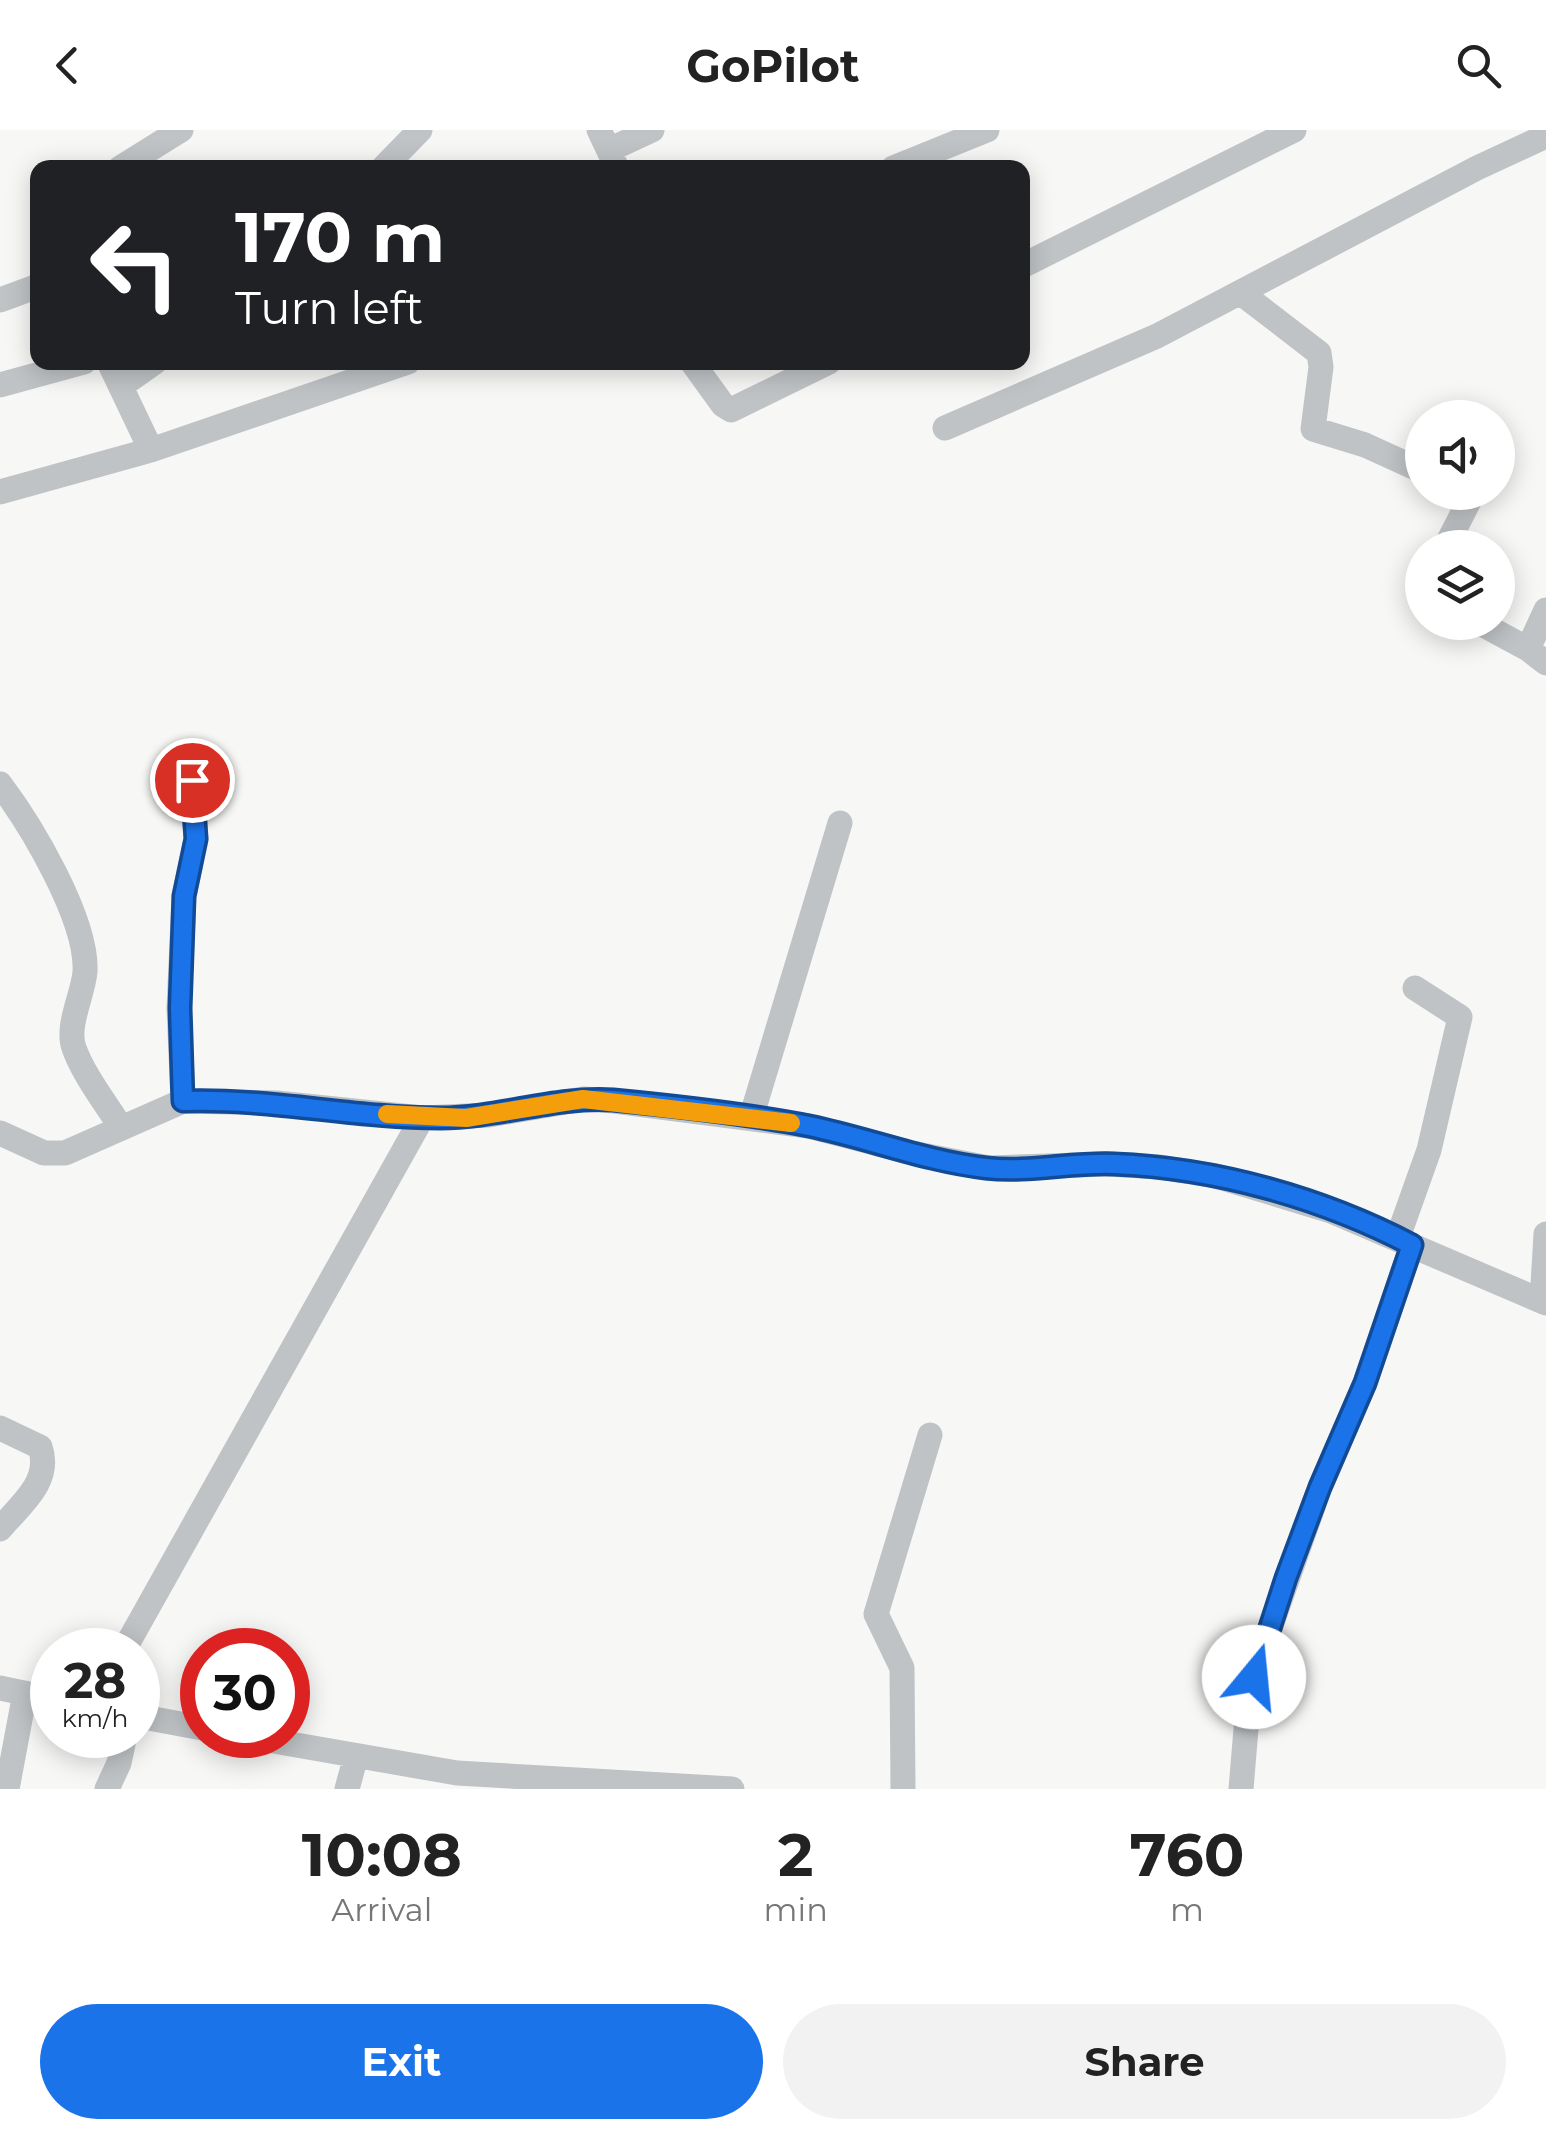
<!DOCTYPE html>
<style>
body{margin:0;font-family:Montserrat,sans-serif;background:#f2f2f2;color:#222;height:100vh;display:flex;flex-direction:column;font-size:38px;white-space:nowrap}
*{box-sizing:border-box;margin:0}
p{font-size:32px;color:#767676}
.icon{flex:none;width:55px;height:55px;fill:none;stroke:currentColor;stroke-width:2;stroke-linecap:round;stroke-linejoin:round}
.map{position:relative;height:1659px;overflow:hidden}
.drawer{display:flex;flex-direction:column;background:#fff;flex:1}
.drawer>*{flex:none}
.top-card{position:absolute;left:30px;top:30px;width:1000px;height:210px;border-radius:20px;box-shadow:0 5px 25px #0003;background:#202124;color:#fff;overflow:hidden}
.buttons{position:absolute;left:1405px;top:270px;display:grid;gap:20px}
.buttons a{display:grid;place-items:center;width:110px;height:110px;border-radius:50%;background:#fff;box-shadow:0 5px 25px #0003;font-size:50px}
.speed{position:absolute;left:30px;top:1498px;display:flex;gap:20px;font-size:50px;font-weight:700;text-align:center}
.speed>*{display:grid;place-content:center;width:130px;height:130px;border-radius:50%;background:#fff;box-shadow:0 5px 25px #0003;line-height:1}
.speed small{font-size:25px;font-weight:400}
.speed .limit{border:15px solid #d22;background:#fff;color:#111}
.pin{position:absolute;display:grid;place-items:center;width:85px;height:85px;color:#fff;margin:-42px;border:5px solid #fff;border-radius:50%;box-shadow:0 2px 10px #0007}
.me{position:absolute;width:110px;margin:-55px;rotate:17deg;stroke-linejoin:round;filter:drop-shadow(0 0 8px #0008)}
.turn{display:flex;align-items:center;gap:35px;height:210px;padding:0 40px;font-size:45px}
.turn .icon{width:130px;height:130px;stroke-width:2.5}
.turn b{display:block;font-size:70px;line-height:85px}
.eta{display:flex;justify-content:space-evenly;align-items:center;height:170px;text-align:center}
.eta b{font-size:60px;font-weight:700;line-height:70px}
.cta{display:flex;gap:20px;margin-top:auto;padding:20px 40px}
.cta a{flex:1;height:115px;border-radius:60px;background:#1a73e8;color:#fff;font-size:40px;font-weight:700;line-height:115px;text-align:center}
.cta a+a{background:#f2f2f2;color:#222}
header{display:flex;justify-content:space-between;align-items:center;height:130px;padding:0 40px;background:#fff;font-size:45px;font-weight:700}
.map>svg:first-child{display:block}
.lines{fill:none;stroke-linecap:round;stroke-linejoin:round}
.minor{stroke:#bfc3c6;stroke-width:25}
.route-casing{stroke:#114b97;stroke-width:25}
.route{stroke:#1a73e8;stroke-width:18}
.slow{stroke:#f59e0b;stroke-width:18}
</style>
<header><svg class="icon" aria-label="back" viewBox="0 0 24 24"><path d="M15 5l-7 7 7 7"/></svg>GoPilot<svg class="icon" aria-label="search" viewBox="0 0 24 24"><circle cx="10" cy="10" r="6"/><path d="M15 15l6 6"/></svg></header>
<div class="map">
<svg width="1546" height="1659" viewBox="0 0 1546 1659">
<rect width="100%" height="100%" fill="#f7f7f5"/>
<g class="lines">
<path class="minor" d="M599 0 617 38
M609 20 652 0
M120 38 181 0
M383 38 420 0
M893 38 987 0
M1022 136 1294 0
M1241 163 1319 223 1321 237 1313 299 1365 315 1422 341
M0 170 38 156
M109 232 151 320
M692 232 723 275 731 280 829 232
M0 255 84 232
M121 256 155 232
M945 298 1157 206 1477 38 1546 6
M0 362 151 320 408 232
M1445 418 1469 371 1468 362
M1478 492 1528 519 1546 533
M1528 519 1546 480
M0 654C31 695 88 790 85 842 83 865 66 896 74 918 84 946 106 973 121 998
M183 971 179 878 184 766 196 709 192 650
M751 988 840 693
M0 1003 44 1023H65L183 971 277 973 422 988 489 985 583 969 614 971 808 996 917 1024 989 1038 1108 1034 1160 1037 1216 1046 1331 1081 1546 1173
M1398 1107 1429 1020 1460 887 1415 858
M1542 1171 1546 1104
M0 1298 40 1317C52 1351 21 1374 0 1399
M124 1520 422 988
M0 1558 52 1569
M138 1586 202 1598
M239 1605 457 1643 732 1659
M7 1659 25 1563
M107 1659 119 1633 125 1605
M347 1659 356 1626
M903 1659 902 1538 876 1484 930 1305
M1241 1659 1248 1575 1264 1515 1320 1357 1365 1253 1412 1115"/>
</g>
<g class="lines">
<defs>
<path id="route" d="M192 650 196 709 184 766 180 878 183 971C269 968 354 988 440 988 499 988 555 966 613 970 675 976 748 984 809 996 868 1008 925 1031 986 1038 1028 1043 1072 1032 1114 1034 1216 1038 1322 1068 1412 1115L1365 1253 1320 1357 1286 1448 1254 1547"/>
</defs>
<use href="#route" class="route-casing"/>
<use href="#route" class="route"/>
<path class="slow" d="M387 984 466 988 583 969 791 993"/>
</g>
</svg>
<div class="buttons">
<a><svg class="icon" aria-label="sound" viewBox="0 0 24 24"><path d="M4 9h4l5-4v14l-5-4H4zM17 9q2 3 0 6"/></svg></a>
<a><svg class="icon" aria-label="layers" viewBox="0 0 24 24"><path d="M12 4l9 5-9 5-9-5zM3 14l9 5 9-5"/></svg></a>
</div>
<div class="speed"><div>28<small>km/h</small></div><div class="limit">30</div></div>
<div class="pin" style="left:192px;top:650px;background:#d93025"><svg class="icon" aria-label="arrive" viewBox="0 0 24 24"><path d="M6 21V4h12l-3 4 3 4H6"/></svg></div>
<svg class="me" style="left:1254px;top:1547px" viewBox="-20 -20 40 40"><circle r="19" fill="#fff"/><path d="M0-13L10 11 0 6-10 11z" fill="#1a73e8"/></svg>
<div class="top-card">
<div class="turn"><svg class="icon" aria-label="left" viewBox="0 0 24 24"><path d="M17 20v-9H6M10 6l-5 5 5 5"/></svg><div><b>170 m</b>Turn left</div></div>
</div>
</div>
<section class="drawer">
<div class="eta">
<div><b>10:08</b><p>Arrival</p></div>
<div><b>2</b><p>min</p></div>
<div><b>760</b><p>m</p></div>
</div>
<div class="cta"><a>Exit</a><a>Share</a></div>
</section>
